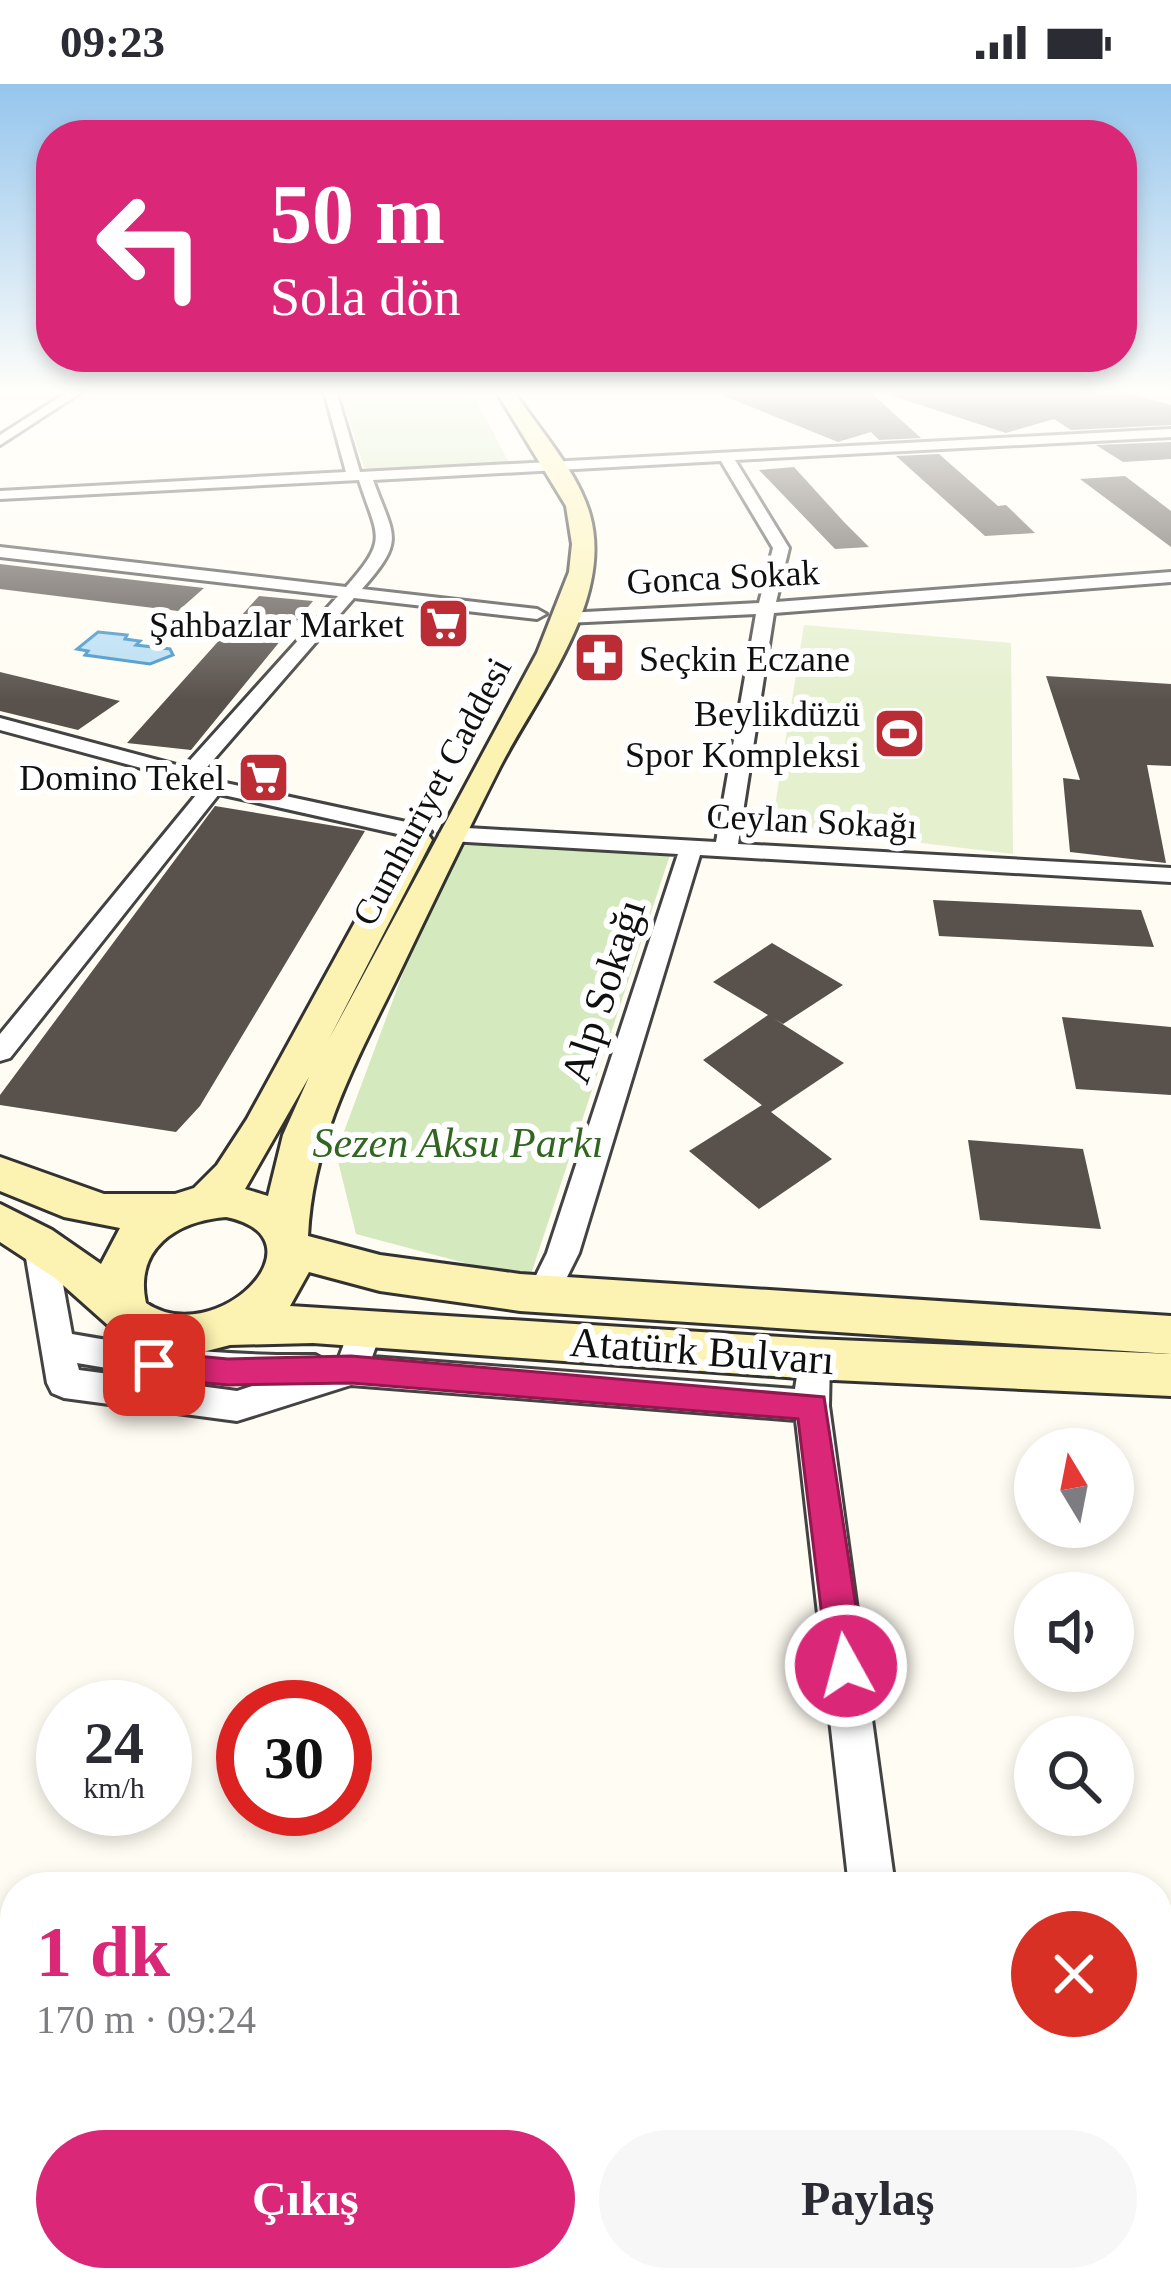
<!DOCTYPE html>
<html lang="tr">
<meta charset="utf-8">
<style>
body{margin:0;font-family:"Times New Roman",serif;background:#f7f7f7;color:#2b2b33;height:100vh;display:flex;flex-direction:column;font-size:45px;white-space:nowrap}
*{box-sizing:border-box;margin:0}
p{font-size:39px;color:#7c7c81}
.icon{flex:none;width:66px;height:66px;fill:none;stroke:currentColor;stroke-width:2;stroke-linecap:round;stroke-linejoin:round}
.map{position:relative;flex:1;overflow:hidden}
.side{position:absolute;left:0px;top:1788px;width:1173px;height:420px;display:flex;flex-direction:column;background:#fff;border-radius:48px 48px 0 0;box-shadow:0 6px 18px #0003}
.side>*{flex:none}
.top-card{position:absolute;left:36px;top:36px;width:1101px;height:252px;border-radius:48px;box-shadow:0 6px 18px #0003;background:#db2777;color:#fff;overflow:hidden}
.needle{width:78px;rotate:350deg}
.buttons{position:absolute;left:1014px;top:1344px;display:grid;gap:24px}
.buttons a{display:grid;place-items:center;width:120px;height:120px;border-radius:50%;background:#fff;box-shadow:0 6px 18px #0003;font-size:60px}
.speed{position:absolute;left:36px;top:1596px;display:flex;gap:24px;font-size:60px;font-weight:700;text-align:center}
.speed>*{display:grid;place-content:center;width:156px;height:156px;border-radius:50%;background:#fff;box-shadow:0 6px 18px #0003;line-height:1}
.speed small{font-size:30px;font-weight:400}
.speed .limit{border:18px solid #d22;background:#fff;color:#111}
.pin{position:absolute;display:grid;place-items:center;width:102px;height:102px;color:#fff;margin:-51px;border-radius:24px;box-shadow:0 6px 18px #0006}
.me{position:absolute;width:132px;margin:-66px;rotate:353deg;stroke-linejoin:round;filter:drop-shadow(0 0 9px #0008)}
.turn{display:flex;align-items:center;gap:42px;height:252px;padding:0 36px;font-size:54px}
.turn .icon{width:156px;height:156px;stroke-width:2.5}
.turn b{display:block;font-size:84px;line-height:102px}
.round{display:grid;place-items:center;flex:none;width:126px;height:126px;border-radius:63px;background:#f7f7f7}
.headline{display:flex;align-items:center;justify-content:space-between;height:204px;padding:0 36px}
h1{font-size:72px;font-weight:800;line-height:90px;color:#db2777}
.cta{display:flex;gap:24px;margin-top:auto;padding:24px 36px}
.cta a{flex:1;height:138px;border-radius:72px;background:#db2777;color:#fff;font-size:48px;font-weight:800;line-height:138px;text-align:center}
.cta a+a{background:#f7f7f7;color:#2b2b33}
.status{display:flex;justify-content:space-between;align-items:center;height:84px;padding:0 60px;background:#fff;direction:ltr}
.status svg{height:33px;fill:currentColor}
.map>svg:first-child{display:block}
.green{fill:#d4e9bd}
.pitch{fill:#e5f0cf}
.water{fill:#b9dff4;stroke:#4395c9;stroke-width:3}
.building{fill:#58514c}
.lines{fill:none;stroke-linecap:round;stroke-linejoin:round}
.minor-casing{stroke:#434343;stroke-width:6}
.secondary-casing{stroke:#323232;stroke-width:6}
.minor{fill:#fff;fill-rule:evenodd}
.secondary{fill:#fcf2b1;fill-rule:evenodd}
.route{fill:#db2777;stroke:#8e194d;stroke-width:3}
.labels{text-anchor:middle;stroke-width:12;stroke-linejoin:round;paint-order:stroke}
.far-street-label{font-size:36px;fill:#101010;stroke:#fff}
.far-poi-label{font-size:36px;fill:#101010;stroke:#fff;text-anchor:end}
.street-label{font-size:42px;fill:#101010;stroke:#fff}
.park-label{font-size:42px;font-style:italic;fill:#316621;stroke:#fff}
</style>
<div class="status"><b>09:23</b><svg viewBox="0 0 49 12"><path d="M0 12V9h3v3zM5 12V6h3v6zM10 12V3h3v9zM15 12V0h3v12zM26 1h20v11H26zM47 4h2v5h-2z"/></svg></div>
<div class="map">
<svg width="1171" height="2208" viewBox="0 0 1171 2208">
<rect width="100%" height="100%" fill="#fffcf3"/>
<path class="green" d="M340 307H471L508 377 374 388 364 383Z
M451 760 671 768 529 1196 356 1150 336 1069Z"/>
<path class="pitch" d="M804 541 1011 559 1013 770 772 741Z"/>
<path class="water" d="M98 548 127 551 125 555 140 557 136 561 170 565 173 571 150 580 85 571 88 567 77 565Z"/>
<path class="building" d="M712 307H869L921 354 879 356 871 348 838 358Z
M893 307H1121L1171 321V341L1071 346 1054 335 1006 349 893 312Z
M1171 358V375L1123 378 1096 361Z
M939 370 998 422 1006 421 1035 449 985 452 896 372Z
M794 383 844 438 869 463 835 465 759 386Z
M1125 392 1171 427V463L1080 395Z
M0 480 143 497 204 504 178 527 0 505Z
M259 512 313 517 191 666 127 659Z
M0 588 120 617 78 646 0 627Z
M1046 592 1171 600V682L1147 681 1166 779 1070 768 1063 694 1080 696Z
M215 722 365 747 200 1022 176 1048 0 1021V1011Z
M933 816 1141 826 1154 863 939 852Z
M772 859 843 901 783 940 773 934 844 979 771 1028 703 976 768 931 713 898Z
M1062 933 1171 943V1011L1076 1005Z
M762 1021 832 1075 759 1125 689 1067Z
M968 1056 1083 1065 1101 1145 980 1136Z"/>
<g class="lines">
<defs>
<path id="minor" d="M69 307H83L0 361V351Z
M324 307H336L360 388 1171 345V353L735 376 789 464 776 518 1171 488V498L774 529 738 760 1171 784V798L700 771 579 1169 554 1219 543 1223 532 1219 527 1210 547 1169 678 770 450 757 439 750 450 743 716 758 756 530 566 539 557 534 566 529 759 519 773 464 721 377 373 396C394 454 406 455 362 505L537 525 546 530 537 535 354 514 202 689 221 698 420 741 431 748 420 755 219 710 10 974 0 977V950L201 705 182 695 0 646V634L184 683 338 512 0 473V463L346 503C389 454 378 455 359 396L0 415V407L346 388Z
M40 1150 51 1153 56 1162 72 1250C152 1265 233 1272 315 1271L328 1278 338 1276 354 1233 366 1229 378 1233 383 1243 372 1273 795 1305 801 1265 813 1261 825 1265 830 1275 829 1322 895 1803H849L796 1336 351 1301 237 1337 64 1314 52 1309 47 1299 24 1162 29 1153ZM77 1279 154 1292 258 1300 237 1307 79 1286Z
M884 2193H938L939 2208H885Z"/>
<path id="secondary" d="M496 307H514C538 345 578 387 590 431 614 517 537 611 500 683 464 754 430 825 396 896 354 981 313 1056 308 1152L380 1171 520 1190 1171 1232V1270L520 1227 380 1207 309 1188 290 1222 813 1255 1171 1270V1312L813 1295 313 1259 230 1261 191 1271 158 1267 118 1250 55 1194 0 1158V1120L52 1146 101 1180 120 1144 64 1133 0 1107V1073L104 1110H175L194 1104 217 1081 247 1035 400 756 416 747 427 749 432 756 329 955 537 569 569 488 572 460 566 422ZM309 993 283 1051 268 1112 245 1105ZM226 1133C329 1154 216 1267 146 1219 134 1165 176 1137 226 1133Z"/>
</defs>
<use href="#minor" class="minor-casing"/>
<use href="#secondary" class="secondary-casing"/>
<use href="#minor" class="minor"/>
<use href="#secondary" class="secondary"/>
</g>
<linearGradient id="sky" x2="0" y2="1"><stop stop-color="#95c5ed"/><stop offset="0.5" stop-color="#fffefa"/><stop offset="1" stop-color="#fffefa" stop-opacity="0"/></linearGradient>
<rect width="1171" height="616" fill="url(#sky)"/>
<path class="route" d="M154 1268 228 1275 351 1272 824 1313 865 1582 859 1595 846 1600 833 1595 828 1582 798 1335 351 1299 228 1301 154 1294 143 1290 138 1281 143 1271Z"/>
<defs>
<symbol id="supermarket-square" viewBox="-11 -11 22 22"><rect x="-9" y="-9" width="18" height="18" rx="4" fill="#bc2c35" stroke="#fff"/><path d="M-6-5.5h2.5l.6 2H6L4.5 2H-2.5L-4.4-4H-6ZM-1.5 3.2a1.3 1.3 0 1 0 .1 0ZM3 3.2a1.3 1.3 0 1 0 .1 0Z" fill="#fff"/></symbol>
<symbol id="pharmacy-square" viewBox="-11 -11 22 22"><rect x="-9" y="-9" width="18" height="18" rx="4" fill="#bc2c35" stroke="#fff"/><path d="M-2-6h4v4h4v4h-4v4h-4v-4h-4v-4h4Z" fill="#fff"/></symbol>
<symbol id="stadium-square" viewBox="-11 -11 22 22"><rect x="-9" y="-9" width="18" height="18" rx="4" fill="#bc2c35" stroke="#fff"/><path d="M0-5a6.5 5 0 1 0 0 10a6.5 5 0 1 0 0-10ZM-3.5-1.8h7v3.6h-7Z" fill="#fff"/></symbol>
</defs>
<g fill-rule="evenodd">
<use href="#supermarket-square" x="414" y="510" width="59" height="59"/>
<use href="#pharmacy-square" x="570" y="544" width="59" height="59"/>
<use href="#stadium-square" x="870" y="620" width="59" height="59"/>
<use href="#supermarket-square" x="234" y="664" width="59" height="59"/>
</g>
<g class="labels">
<g class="far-street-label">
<text transform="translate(723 492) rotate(-3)" y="13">Gonca Sokak</text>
<text transform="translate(431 707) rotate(-62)" y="13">Cumhuriyet Caddesi</text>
<text transform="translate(812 736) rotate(3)" y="13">Ceylan Sokağı</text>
</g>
<g class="far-poi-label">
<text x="404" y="553">Şahbazlar Market</text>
<text x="639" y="587" text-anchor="start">Seçkin Eczane</text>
<text x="860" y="642">Beylikdüzü<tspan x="860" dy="41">Spor Kompleksi</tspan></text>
<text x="225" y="706">Domino Tekel</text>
</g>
<g class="street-label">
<text transform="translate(602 907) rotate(-72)" y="15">Alp Sokağı</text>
<text transform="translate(702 1266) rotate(4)" y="15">Atatürk Bulvarı</text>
</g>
<g class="park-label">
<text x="458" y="1073">Sezen Aksu Parkı</text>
</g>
</g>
</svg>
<div class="buttons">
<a><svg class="needle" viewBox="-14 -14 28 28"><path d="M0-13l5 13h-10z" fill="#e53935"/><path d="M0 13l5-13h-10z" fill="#7c7c81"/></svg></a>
<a><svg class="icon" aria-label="sound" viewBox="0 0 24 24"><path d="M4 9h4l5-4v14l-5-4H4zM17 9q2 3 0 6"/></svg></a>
<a><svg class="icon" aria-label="search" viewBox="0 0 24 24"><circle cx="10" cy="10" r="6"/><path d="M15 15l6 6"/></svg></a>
</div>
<div class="speed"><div>24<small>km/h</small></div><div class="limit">30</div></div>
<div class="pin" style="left:154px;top:1281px;background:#d93025"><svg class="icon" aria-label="arrive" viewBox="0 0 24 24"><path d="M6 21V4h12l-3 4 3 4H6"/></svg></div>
<svg class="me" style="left:846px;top:1582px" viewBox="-20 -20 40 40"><circle r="17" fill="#db2777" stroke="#fff" stroke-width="3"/><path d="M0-11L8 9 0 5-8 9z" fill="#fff"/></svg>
<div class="top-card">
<div class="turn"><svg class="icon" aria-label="left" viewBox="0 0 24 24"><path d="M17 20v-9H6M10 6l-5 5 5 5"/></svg><div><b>50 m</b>Sola dön</div></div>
</div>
<section class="side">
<div class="headline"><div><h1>1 dk</h1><p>170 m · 09:24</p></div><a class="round" style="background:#d93025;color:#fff"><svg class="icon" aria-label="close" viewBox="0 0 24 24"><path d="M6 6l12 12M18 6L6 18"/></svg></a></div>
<div class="cta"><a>Çıkış</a><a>Paylaş</a></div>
</section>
</div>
